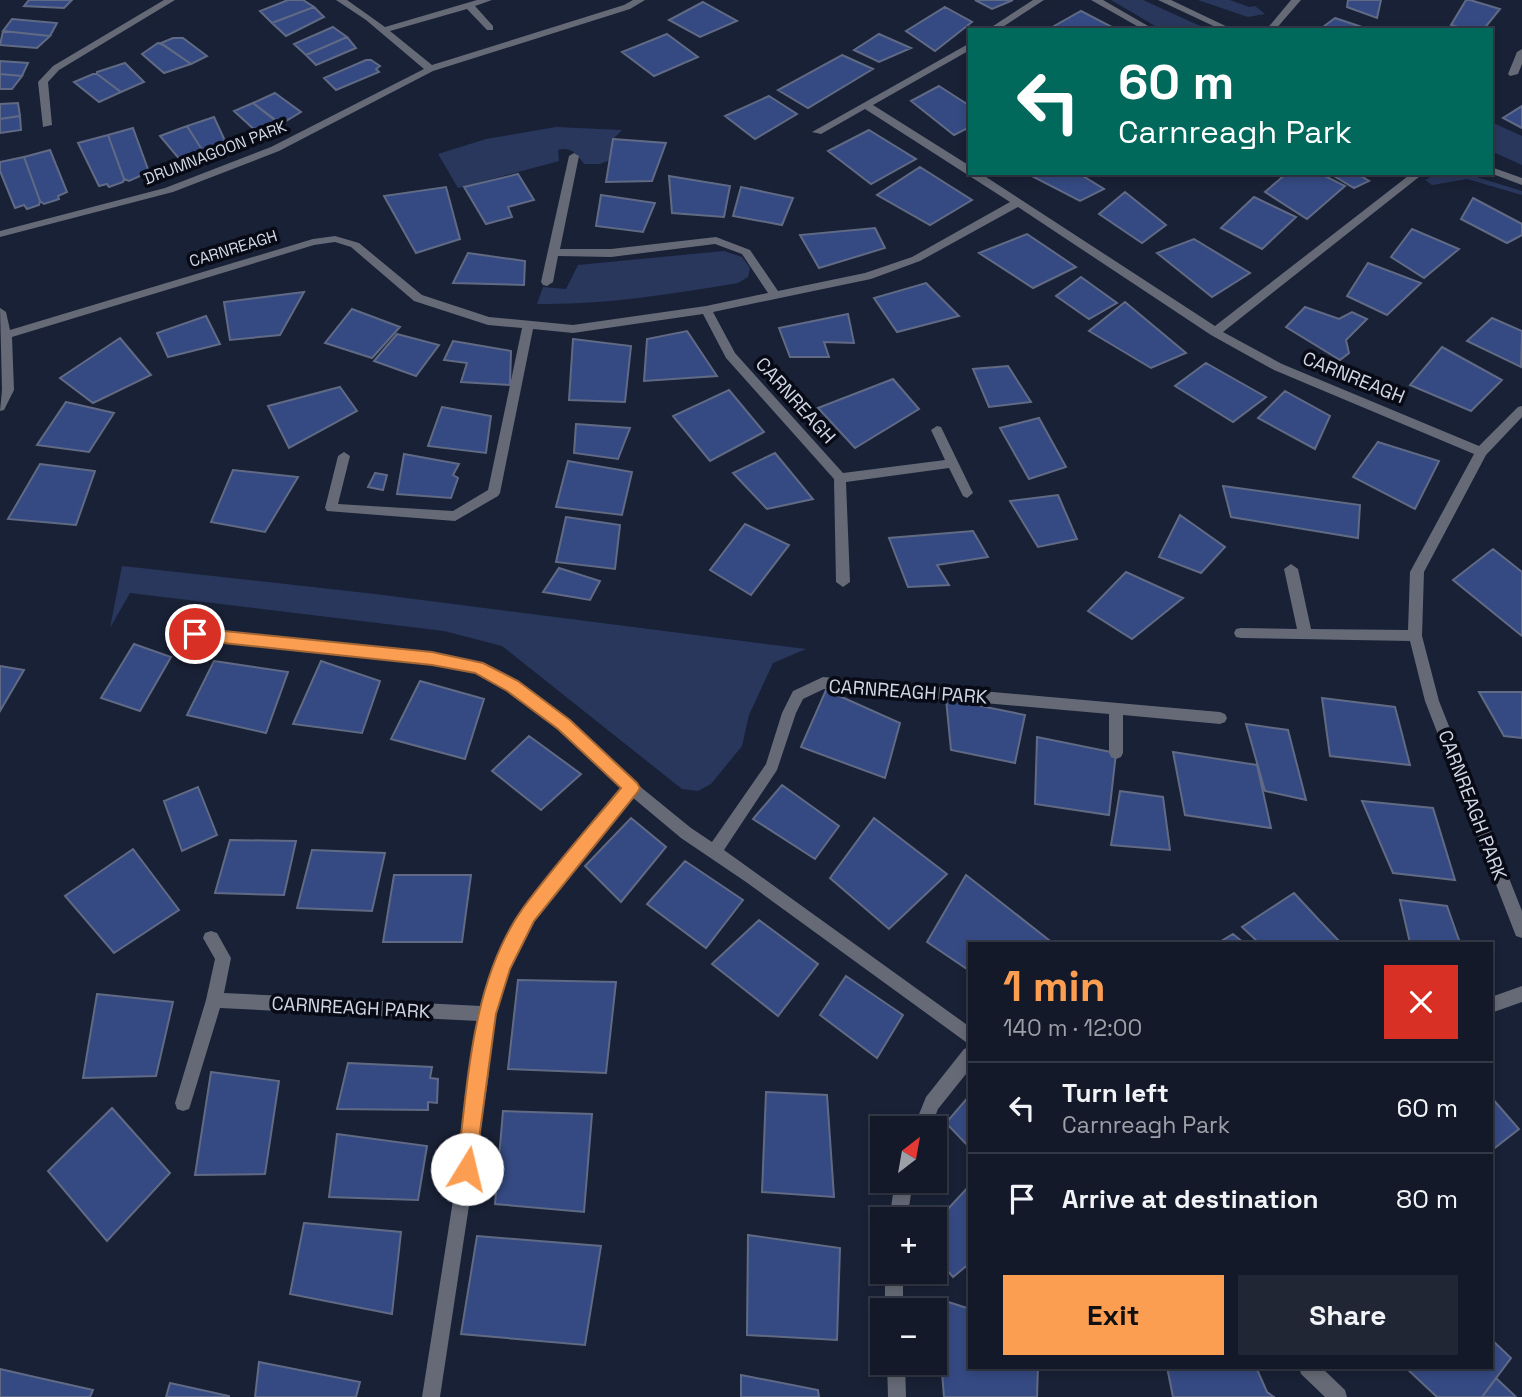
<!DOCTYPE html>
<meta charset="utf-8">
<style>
body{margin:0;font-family:"Space Grotesk",sans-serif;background:#202634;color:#f1f3f6;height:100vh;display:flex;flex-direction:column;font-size:26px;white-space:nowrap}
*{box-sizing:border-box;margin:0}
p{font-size:23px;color:#9da0a8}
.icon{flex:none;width:38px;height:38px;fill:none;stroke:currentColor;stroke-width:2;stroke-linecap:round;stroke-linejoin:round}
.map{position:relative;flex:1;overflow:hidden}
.sheet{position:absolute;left:968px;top:942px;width:525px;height:427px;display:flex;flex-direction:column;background:#131928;border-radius:0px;box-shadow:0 4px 10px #0003,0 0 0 2px #323845}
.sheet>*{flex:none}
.guide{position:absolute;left:968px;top:28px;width:525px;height:147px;border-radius:0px;box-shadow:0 4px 10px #0003,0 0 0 2px #323845;background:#00695c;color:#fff;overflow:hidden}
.needle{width:46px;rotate:31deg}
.tools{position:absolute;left:870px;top:1116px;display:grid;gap:14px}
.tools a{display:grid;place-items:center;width:77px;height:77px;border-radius:0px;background:#131928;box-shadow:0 4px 10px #0003,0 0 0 2px #323845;font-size:35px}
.pin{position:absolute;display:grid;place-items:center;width:60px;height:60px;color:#fff;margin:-30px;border:4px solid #fff;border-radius:50%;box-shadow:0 2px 7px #0007}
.me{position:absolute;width:77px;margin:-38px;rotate:9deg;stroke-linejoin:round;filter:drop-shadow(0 0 5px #0008)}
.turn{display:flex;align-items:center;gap:24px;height:147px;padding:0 35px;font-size:32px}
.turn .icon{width:91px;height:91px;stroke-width:2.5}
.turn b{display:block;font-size:49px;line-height:60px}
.round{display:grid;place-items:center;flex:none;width:74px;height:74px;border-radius:0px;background:#202634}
.headline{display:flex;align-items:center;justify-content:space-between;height:119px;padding:0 35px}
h1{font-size:42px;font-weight:700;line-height:52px;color:#fb9e52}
.button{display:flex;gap:14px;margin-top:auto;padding:14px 35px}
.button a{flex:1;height:80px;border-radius:0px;background:#fb9e52;color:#111;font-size:28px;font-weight:700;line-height:80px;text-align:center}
.button a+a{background:#202634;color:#f1f3f6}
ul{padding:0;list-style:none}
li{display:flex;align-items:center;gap:21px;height:91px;padding:0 35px;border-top:2px solid #323845}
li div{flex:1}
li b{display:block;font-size:26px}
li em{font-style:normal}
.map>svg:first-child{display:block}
.green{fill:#29375d}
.building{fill:#354a83;stroke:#606a84;stroke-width:2}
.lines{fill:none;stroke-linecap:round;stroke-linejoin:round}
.minor{fill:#656a76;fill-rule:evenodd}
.route{fill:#fb9e52;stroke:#a36735;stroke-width:2}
.labels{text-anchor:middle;stroke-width:7;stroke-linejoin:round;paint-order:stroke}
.far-street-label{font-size:16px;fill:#d1d7e5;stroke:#080b15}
.street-label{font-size:19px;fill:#d1d7e5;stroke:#080b15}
</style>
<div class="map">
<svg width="1522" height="1397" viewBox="0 0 1522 1397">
<rect width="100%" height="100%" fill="#192136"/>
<path class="green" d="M1111 0H1143L1209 30H1162Z
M1198 0H1230L1249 7 1255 6 1265 14 1248 17Z
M1491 122 1522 136V165L1491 151Z
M556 127 622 130 613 139 610 160 600 164H584C577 154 571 146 558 150L559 161 458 188 438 154 486 139Z
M1438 173 1467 174 1522 191V195L1467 179 1432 185 1425 180Z
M724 251 742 257 750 268 748 277 738 283C671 294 605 305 537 304L543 287 566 289 578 265Z
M122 566 375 594 806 649 773 663 749 715 742 746 711 784 698 791 682 789 502 646 444 631 130 593 110 628Z"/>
<path class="building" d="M29 0H72L64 8 24 6Z
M288 0H303L314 7 272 23 260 11Z
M975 0H1013L992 9Z
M1348 0H1381L1377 18 1347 7Z
M1466 0H1470L1500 9 1483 30H1469L1451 25Z
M703 2 737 21 700 37 669 20Z
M314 7 324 17 286 36 272 23Z
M945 7 972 22 935 51 906 31Z
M1081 11 1114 28 1047 30Z
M1335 18 1371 30H1319Z
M12 19 57 23 50 36 3 31Z
M333 27 347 37 306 55 294 44Z
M3 31 50 36 37 48 0 45Z
M667 34 698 57 654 76 622 52Z
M879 34 911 48 879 62 854 50Z
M347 37 356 48 316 65 306 55Z
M173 38H183L207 56 191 64 161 43Z
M158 43 163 45 191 64 164 73 142 54Z
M842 55 873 69 808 108 778 90Z
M366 60H371L380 66 376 69 379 72 336 90 324 78Z
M0 61 28 63 22 76 0 74Z
M125 63 144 82 121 92 97 74V72Z
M0 74 22 76 12 89H0Z
M93 74H97L121 92 99 102 74 82Z
M939 86 970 106V127L954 135 911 101Z
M275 93 301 112 281 124 253 103Z
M769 96 797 114 755 139 725 116Z
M18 103 20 116 0 119V104Z
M253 103 277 122 278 125 257 132 234 111Z
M1522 106V128L1503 118Z
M20 116 21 130 0 133V119Z
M214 117 227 145 209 155 204 153 187 126Z
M187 126 204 153V156L191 162 190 159 181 161 160 136Z
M133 128 149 172 129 181 124 179 108 135Z
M869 130 916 159 871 184 828 151Z
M108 135 124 179 123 182 109 187 107 184 99 186 78 143Z
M613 139 666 143 652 181 606 182Z
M50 150 67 192 58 196 59 199 44 204 40 201 24 157Z
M24 157 40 201 39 205 27 209 24 205 15 208 0 171V162Z
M920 167 972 200 930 225 877 195Z
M1026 173H1078L1104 189 1080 201Z
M1287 173H1319L1345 186 1307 219 1265 192Z
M1329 173H1356L1369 181 1354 188Z
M518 174 534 200 508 207 512 217 486 224 464 187Z
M669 176 730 186 724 217 672 213Z
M446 187 460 239 416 253 384 196Z
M741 187 793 198 782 225 733 216Z
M1125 192 1166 225 1142 243 1099 214Z
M601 195 655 203 643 232 596 226Z
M1254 197 1296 217 1262 249 1221 228Z
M1473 198 1522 224V235L1507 243 1461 219Z
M875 228 885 248 819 268 800 235Z
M1412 229 1459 249 1424 278 1391 257Z
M1027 234 1076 267 1033 288 979 253Z
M1194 239 1250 273 1212 297 1157 253Z
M468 253 525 261 524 285 453 283Z
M1368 263 1421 283 1387 315 1347 296Z
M1081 277 1117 303 1089 319 1056 296Z
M926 283 959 316 897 332 874 298Z
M304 292 280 335 230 340 224 302Z
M1125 302 1186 353 1151 368 1089 331Z
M1305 307 1339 319 1352 312 1367 319 1346 340 1349 353 1340 360 1286 327Z
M352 309 400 327 372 358 325 343Z
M848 314 854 343 824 342 829 357H790L779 328Z
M206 316 220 344 168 357 157 333Z
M1492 318 1522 331 1521 367 1467 341Z
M687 331 717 376 644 381 647 339Z
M397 334 439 345 416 376 374 361Z
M120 338 151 375 93 403 60 378Z
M573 339 631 346 625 402 569 400Z
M453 341 511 351 510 385 461 382 467 363 444 360Z
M1442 347 1502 380 1471 411 1410 385Z
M1206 363 1266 397 1233 422 1175 386Z
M1008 366 1031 402 989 407 973 369Z
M893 379 919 409 855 448 818 408Z
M340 387 357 411 289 448 268 406Z
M729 390 764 432 710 461 673 416Z
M1285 391 1330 416 1315 449 1258 418Z
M66 402 114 413 89 452 37 445Z
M442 407 491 416 486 453 428 446Z
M1039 418 1066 467 1029 479 1000 428Z
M576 424 630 428 618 459 574 453Z
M1378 442 1439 461 1415 509 1353 477Z
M775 453 813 499 767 509 733 473Z
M404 454 459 464 453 475 458 478 451 498 397 494Z
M568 461 632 472 622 515 556 507Z
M40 464 95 471 76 525 8 519Z
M233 470 298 477 265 532 211 522Z
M375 473 387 475 383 490 368 487Z
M1223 486 1360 505 1358 538 1231 517Z
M1058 495 1077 539 1038 547 1010 501Z
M1180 515 1225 547 1201 573 1159 557Z
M566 517 620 525 615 569 556 562Z
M745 524 789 545 751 595 710 570Z
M973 531 988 557 937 565 949 585 908 587 889 538Z
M1493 549 1522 572V636L1453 580Z
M559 568 600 581 590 600 543 592Z
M1126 572 1183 598 1132 639 1088 611Z
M134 644 171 657 140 711 101 698Z
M214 661 288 672 266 733 187 715Z
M321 661 380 681 362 733 293 724Z
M0 666 24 670 0 711Z
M420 681 484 699 465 759 391 739Z
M826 690 900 723 885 778 801 747Z
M1479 692H1522V738L1504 736Z
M1322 698 1395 707 1410 765 1330 756Z
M946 699 1025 715 1015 763 951 750Z
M1246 724 1288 730 1306 800 1265 791Z
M529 736 581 774 541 810 492 771Z
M1037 737 1116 753 1109 815 1035 804Z
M1173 752 1257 765 1271 828 1185 815Z
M782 785 839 826 815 859 753 819Z
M198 787 217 835 182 851 164 801Z
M1120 791 1163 797 1170 850 1111 845Z
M1362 801 1433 808 1455 880 1393 873Z
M631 818 666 847 621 902 585 866Z
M874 818 947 874 889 929 830 878Z
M230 840 296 841 284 895 215 893Z
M133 849 179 910 114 953 65 896Z
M312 850 385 853 372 911 297 908Z
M685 861 743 900 706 948 647 904Z
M394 875H471L462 942H383Z
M966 875 998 900 1049 940 1046 943H970V971L927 942Z
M1294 893 1319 920 1341 943H1259L1242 927Z
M1400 900 1447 906 1460 943H1410Z
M759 920 818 964 778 1016 712 964Z
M1233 934 1244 943H1218Z
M846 976 903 1015 877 1058 820 1015Z
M518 980 616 982 606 1073 508 1069Z
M97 994 173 1002 156 1076 83 1078Z
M348 1063 432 1067 430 1078 438 1079 437 1103 428 1102V1110L337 1109Z
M211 1072 279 1081 265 1174 195 1175Z
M766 1092 827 1095 834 1197 762 1192Z
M970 1095V1148L946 1123Z
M1491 1097 1519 1129 1491 1151Z
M112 1108 170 1173 107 1241 48 1171Z
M503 1111 592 1114 584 1212 495 1204Z
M337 1134 427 1146 418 1200 329 1197Z
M970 1185V1263L953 1277 934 1255V1224Z
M304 1223 401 1232 392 1314 290 1294Z
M748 1235 840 1248 837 1340 747 1335Z
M477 1236 601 1246 585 1345 461 1334Z
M936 1298 970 1309V1367H1038L1037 1397H944Z
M1491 1339 1511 1358 1482 1397H1437L1405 1367H1491Z
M259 1362 360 1382 356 1397H255Z
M1167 1367H1256L1267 1392 1274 1397H1173Z
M0 1369 35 1377 93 1390 90 1397H0Z
M741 1375 818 1390 819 1397H741Z
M1496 1378 1516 1397H1482Z
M170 1383 229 1396V1397H166Z"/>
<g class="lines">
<path class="minor" d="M164 0H175L59 70 48 82 52 125 43 127 38 82 53 66Z
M336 0H347L385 27 477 0H492L475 6 493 26V30H487L467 9 390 31 432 65 624 5 633 0H645L630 9 433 71 279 151 173 192 0 237V231L165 188 271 147 424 69 366 20Z
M1033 0H1044L998 30H987Z
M1091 0H1103L1155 30H1144Z
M1158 0H1171L1234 30H1222Z
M1291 0H1301L1275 30H1266Z
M970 43V50L873 105 970 166V173H980L1215 326 1412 173H1424L1223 332 1282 364 1479 446 1518 407 1522 406V417L1486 455 1424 572 1422 636 1439 701 1522 911V938L1516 936 1514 931 1425 701 1410 641 1241 638 1236 637 1234 633 1236 629 1241 628 1297 629 1284 569 1291 564 1298 569 1311 629 1408 630 1410 572 1474 454 1274 370 1211 335 1018 207 920 261 871 279 713 312 735 353 843 473 945 460 931 430 937 426 941 427 973 493 967 498 963 496 949 468 846 482 850 582 843 587 836 582 834 479 726 358 703 314 573 333 533 329 500 493 498 496 455 521 327 511 325 508 338 456 344 452 350 456 338 504 453 511 488 490 522 328 488 325 414 301 351 247 335 242 314 245 12 337 14 390 4 410 0 411 2 390 0 308 6 312 10 330 313 239 335 236 359 243 422 295 489 317 573 325 706 306 768 293 742 254 715 244 611 257 558 256 553 282 547 286 543 285 541 282 569 156 574 153 579 156 560 249H611L716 237 750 250 778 291 865 273 912 257 1010 202 865 109 821 134 812 132Z
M1522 49V64L1518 74 1510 76 1508 74 1517 52Z
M1491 167 1522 178V185L1490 173Z
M195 629 432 653 483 664 518 682 569 720 621 771 691 828 712 842 766 764 782 713 793 691 823 677 1220 712 1225 714 1227 718 1225 722 1220 724 1123 715V753L1121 757 1116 759 1111 757 1109 753V714L824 689 803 699 796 713 777 770 724 850 970 1027V1045L746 882 681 838 632 797 533 921 509 969 495 1014 488 1080 440 1397H422L472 1080 478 1021 220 1008 191 1103 189 1109 183 1111 177 1109 175 1103 206 1000 215 959 203 938 205 933 211 931 217 933 231 958 224 993 481 1006 494 967 523 911 622 789 559 728 508 690 475 673 432 665 195 639 190 638 188 634 190 630Z
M1522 986V1002L1491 1013V997Z
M970 1047V1069L938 1109 930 1129H913L926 1097 964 1049Z
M895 1181H913L907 1220H889Z
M885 1272H903V1311H885Z
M887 1363H905L906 1397H888Z
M1299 1367H1321L1345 1390 1347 1397H1325L1301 1374Z"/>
</g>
<path class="route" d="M195 628 432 652 483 663 518 681 570 720 637 783 640 788 637 793 534 921 510 969 496 1014 474 1176 467 1179 460 1176 457 1169C468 1084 471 981 523 908 553 867 588 828 621 788L558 729 507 691 475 673 432 665 195 640 187 634Z"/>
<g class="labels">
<g class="far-street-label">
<text transform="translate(215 152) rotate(-21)" y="6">DRUMNAGOON PARK</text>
<text transform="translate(233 248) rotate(-17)" y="6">CARNREAGH</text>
</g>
<g class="street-label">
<text transform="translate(1354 377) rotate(22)" y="7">CARNREAGH</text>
<text transform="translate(796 400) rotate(48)" y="7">CARNREAGH</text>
<text transform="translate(908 691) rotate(4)" y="7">CARNREAGH PARK</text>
<text transform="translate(1473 805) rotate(69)" y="7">CARNREAGH PARK</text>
<text transform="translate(351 1007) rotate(3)" y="7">CARNREAGH PARK</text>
</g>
</g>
</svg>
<div class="tools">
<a><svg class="needle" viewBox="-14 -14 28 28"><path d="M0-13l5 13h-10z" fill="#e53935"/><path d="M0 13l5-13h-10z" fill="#9da0a8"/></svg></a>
<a>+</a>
<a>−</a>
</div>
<div class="pin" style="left:195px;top:634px;background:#d93025"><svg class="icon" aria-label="arrive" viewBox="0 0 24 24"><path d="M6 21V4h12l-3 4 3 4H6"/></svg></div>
<svg class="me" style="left:467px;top:1169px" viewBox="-20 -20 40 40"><circle r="19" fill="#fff"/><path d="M0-13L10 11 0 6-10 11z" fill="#fb9e52"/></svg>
<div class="guide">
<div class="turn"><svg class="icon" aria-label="left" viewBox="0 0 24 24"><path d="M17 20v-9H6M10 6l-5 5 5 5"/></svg><div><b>60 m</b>Carnreagh Park</div></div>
</div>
<section class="sheet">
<div class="headline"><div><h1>1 min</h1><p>140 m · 12:00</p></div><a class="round" style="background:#d93025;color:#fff"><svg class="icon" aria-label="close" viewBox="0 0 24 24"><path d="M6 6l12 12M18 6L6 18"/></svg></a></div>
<ul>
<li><svg class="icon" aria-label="left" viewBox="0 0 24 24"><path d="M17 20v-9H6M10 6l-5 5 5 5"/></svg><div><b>Turn left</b><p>Carnreagh Park</p></div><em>60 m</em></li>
<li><svg class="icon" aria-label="arrive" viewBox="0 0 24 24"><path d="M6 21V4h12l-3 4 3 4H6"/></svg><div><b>Arrive at destination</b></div><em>80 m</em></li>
</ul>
<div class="button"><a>Exit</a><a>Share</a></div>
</section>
</div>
